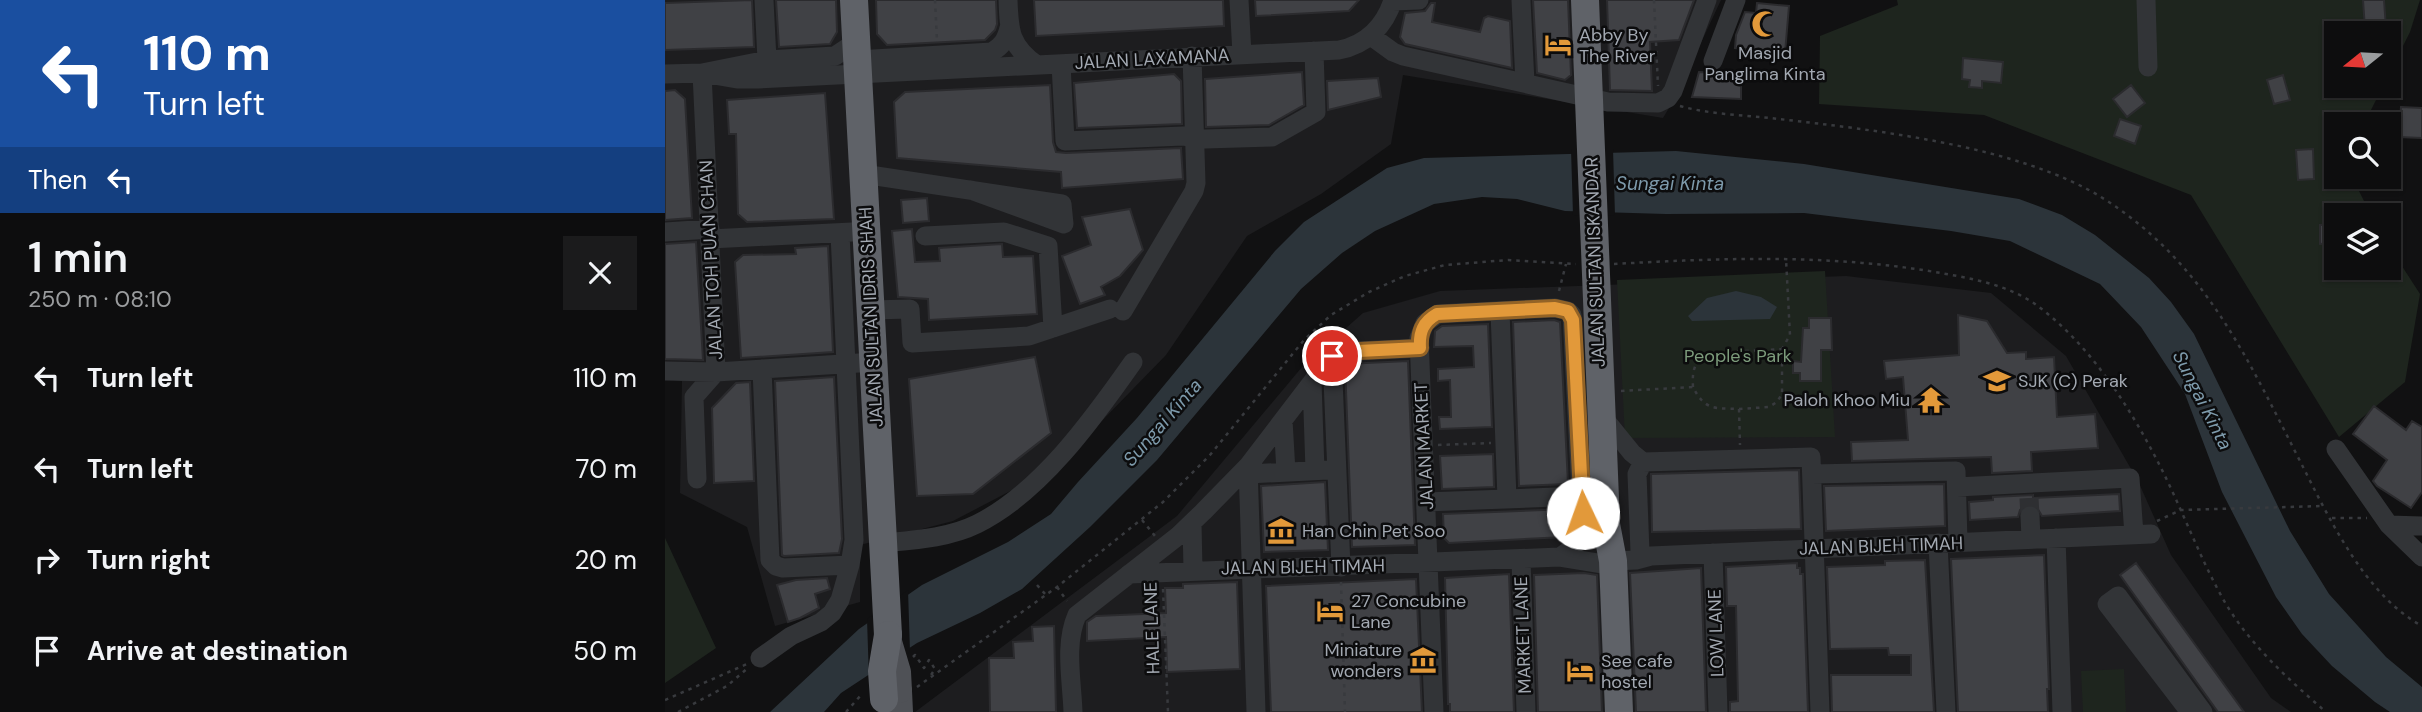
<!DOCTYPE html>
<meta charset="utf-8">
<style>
body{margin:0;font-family:"DM Sans",sans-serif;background:#1b1b1c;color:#f1f3f6;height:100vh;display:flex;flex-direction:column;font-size:26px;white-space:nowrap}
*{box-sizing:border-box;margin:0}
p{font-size:23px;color:#9a9c9e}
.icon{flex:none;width:38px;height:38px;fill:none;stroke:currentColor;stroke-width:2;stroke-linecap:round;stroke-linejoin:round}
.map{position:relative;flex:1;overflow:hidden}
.sheet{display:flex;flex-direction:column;background:#0d0d0e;width:665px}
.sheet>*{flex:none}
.top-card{background:#1a4fa0;color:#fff;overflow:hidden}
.needle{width:46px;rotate:252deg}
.buttons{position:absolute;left:1659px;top:21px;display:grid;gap:14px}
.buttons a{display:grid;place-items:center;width:77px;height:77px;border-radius:0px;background:#0d0d0e;box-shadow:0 2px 5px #0004,0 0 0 2px #2d2d2e;font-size:35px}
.pin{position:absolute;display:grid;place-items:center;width:60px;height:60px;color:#fff;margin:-30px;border:4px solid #fff;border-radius:50%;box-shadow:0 2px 7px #0007}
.me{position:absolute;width:77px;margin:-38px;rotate:357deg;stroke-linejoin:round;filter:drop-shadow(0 0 5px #0008)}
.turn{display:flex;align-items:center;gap:24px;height:147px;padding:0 28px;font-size:32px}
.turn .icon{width:91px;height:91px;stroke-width:2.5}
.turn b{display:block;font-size:49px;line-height:60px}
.then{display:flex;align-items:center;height:66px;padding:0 28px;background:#0003;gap:14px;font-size:26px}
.round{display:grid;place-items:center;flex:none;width:74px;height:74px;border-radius:0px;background:#1b1b1c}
.summary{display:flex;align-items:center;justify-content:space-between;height:119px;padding:0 28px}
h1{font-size:42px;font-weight:600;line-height:52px}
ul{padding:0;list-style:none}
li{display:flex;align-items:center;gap:21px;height:91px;padding:0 28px}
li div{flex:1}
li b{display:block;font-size:26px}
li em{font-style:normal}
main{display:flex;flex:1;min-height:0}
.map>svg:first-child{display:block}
.built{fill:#1d1d1f}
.green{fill:#1e251e}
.water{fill:#2c343a}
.pier{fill:#111112}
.building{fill:#404145;stroke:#2b2b2e;stroke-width:2}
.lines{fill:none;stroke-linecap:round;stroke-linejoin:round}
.minor-tunnel{stroke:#2e2f32;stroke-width:19;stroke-dasharray:19 10;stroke-linecap:butt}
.path{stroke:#383a3e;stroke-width:2.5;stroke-dasharray:3.5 5;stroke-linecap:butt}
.minor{stroke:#323437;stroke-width:19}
.major{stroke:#4f5156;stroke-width:24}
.highway{stroke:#5f6268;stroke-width:28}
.major-bridge{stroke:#4f5156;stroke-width:24}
.highway-bridge{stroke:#5f6268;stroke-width:28}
.route-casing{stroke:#936326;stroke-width:18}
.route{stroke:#e2993a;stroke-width:12}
.labels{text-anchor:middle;stroke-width:5;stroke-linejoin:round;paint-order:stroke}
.poi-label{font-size:18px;fill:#a3a9b2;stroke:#0c0c0d;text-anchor:start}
.street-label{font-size:18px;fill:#a3a9b2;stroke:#0c0c0d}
.park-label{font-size:18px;fill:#7d9c7c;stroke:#0c0c0d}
.water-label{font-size:19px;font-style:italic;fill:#7d9aab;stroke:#0c0c0d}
</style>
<main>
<section class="sheet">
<div class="top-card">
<div class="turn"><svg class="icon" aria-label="left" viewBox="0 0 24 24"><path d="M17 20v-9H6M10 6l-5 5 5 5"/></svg><div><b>110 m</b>Turn left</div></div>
<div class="then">Then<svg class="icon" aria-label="left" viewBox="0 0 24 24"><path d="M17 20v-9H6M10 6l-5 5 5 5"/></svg></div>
</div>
<div class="summary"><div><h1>1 min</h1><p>250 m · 08:10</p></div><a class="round"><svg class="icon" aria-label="close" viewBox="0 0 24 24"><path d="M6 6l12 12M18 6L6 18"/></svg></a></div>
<ul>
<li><svg class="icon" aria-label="left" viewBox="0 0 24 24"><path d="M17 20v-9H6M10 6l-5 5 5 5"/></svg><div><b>Turn left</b></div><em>110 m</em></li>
<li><svg class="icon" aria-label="left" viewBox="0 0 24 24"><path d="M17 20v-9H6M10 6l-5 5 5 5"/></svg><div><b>Turn left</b></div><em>70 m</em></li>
<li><svg class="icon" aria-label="right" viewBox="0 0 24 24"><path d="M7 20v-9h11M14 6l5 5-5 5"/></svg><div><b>Turn right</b></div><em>20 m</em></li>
<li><svg class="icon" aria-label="arrive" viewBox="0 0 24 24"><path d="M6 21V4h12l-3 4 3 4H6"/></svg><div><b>Arrive at destination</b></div><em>50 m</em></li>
</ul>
</section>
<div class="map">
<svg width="1757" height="712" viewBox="0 0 1757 712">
<rect width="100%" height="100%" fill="#111112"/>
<path class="built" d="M0 0H1056L1010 98 998 118 738 75 726 144 656 194 582 236 501 355 393 466 288 521 195 545V602L110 626 82 527 15 493 17 381 0 379Z
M1181 276 1326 293 1401 356 1473 481 1506 555 1606 698 1626 712H250L512 516 637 367 698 313 775 291Z"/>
<path class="green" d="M1232 0H1755L1745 32 1724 74V33H1671V86H1718L1699 124H1671V177H1687L1706 215H1671V268H1724V246L1755 294 1740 382 1674 437 1526 195 1319 115 1154 104 1155 36 1233 5Z
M1160 271 1170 437 960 438 952 280Z
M0 538 51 648 0 683Z
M1459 669 1461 712H1418L1416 671Z"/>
<path class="water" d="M1011 151 1139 164 1354 199 1397 215 1430 235 1484 278 1506 302 1529 334 1625 531 1664 594 1721 657 1757 687V712H1725L1710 702 1667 666 1637 634 1611 597 1557 492 1520 394 1476 327 1435 284 1345 241 1286 231 1139 213 1001 214 900 211 852 199 817 197 769 204 710 231 677 253 636 289 492 460 425 527 357 589 315 613 252 643 176 693 159 712H105L194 629 257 585 343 542 386 514 413 482 472 418 610 251 639 222 722 168 759 158Z
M1071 291 1096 297 1112 307 1105 319 1027 321 1023 316 1042 298Z"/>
<path class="pier" d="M906 149H948L950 216 908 215Z
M243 590 245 652 204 679 202 619Z"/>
<path class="building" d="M87 0 89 47 0 50V3Z
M111 0H171L172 32 165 44 114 47Z
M211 0H331L332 24 330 30 320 40 222 45 212 34Z
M369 0H558L559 26 371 36Z
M590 0H694L684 11 591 16Z
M868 0H903L906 75 900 80 872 73Z
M942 0H1029L1014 40 985 42 987 91 945 90Z
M1698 0H1719L1721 28 1700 29Z
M766 3H770L767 22 815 32 819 18 823 16 845 21 847 68 740 44 735 37 740 13 760 11Z
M1092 3 1124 6 1120 53 1070 48 1071 35 1080 12 1091 13Z
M1298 58 1338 62 1336 83 1317 81V88L1304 87 1305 80 1297 79Z
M637 72 639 105 604 125 541 127 540 79Z
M1034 72 1076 75V99L1027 97Z
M509 74 516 81 517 124 412 128 409 83Z
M1618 75 1625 100 1609 104 1602 80Z
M713 78 716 97 663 110 662 81Z
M385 85 388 142 391 152 401 153 516 148 518 179 397 188 396 172 232 158 229 102 240 92Z
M1466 85 1480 103 1462 117 1448 99Z
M10 90 20 99 27 218 0 220V91Z
M160 93 169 219 82 222 73 214 71 134H64L62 100Z
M1736 107 1757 108V138L1734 137Z
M1455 119 1476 126 1470 144 1449 136Z
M1648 149 1649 179 1633 180 1631 150Z
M262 198 264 221 238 223 236 200Z
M465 209 478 250 455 276 436 287 440 295 415 304 397 256 426 245 417 217Z
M1671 224V243L1655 244V225Z
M247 229 250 262 275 261 274 248 337 244 338 257 368 256 372 314 264 320 263 299 233 297 227 231Z
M31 242 38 360 0 359V244Z
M163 246 168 352 76 358 70 262 78 255 131 254 130 248Z
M1293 315 1322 321 1342 353 1361 352V359L1389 357 1392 417 1430 414 1433 448 1366 452 1367 471 1327 473 1326 457 1187 461 1186 442 1243 440 1238 377 1221 379 1219 361 1294 355Z
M1144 318H1166L1167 350H1156V381H1135V373H1128V361L1136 362 1138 328H1144Z
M889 320 895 322 903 484 854 486 848 322Z
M823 324 827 427 775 429 774 417H786L785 380 773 381V369L809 367 808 346 769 347 770 331 777 326Z
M370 357 386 433 308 494 252 496 244 379Z
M743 361 750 545 687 547 680 364Z
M169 377 177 539 174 553 119 556 117 555 110 381Z
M85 382 89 481 49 483 47 408 71 383Z
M1709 406 1741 430 1747 421 1757 427V492L1746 508 1712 486 1708 481 1722 460 1688 434Z
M828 454 829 487 777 489 775 456Z
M1134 470 1136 529 987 532 986 474Z
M660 482 663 550 599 552 596 486Z
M1279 484 1280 526 1161 531 1159 486Z
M1454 494 1455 511 1377 516 1371 506 1364 504 1355 510 1353 517 1305 520 1304 502 1328 500V497L1368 495V498Z
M905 509 906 529 900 537 784 543 779 538 778 514Z
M1379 555 1384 689H1382L1383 712H1293L1286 559Z
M1260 560 1269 712H1167L1166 675H1246V655H1224L1223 648 1165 649 1162 567 1220 565V561Z
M1132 563V568H1135V574H1138L1143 712H1065V702L1073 701 1071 606H1062L1061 567Z
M1471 563 1579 712H1553L1455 575Z
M1036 568 1041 712H971L965 573Z
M919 573 932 575 937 712H873L869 575Z
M844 574 849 712H785V704H783L780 578Z
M162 578 165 589 150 594 154 608 135 618 123 622 112 585 131 580Z
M751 579 757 712H606L601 586Z
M572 582 575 669 502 672 501 637 422 641V622L431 616 501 613 500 588H518V584Z
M389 626 391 712H325L324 658H349L348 642 368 641 367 627Z"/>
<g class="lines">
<path class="minor-tunnel" d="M1364 498 1365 516"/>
<path class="path" d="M270 0 272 41
M989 0 993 86
M1015 106C1047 115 1082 115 1114 119 1210 130 1353 146 1436 197 1540 262 1582 358 1636 463 1664 518 1700 595 1757 626
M949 264C1056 258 1164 254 1270 272 1304 278 1341 284 1370 304 1424 343 1465 407 1495 466 1517 509 1534 556 1558 599 1583 643 1623 679 1661 712
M894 291 901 264
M1028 387C1027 370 1029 359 1047 353L1117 349
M956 391 1028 387C1040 411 1050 408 1074 409L1075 445
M1074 409 1104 407 1112 402 1117 394V349L1125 335 1121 259
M773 445 826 443
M1667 518H1702
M477 520 490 536
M1492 521 1516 510 1658 506
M676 582 680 712
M372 585 381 595
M392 587 402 601
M498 589 503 712
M248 657 250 655 259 668 264 660 270 669 264 678
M252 687 392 587 498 502 545 455 639 340 666 315 704 292 740 276 780 265 843 260 911 264
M0 700 82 664
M13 712 62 686 84 667
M181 712 197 694"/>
<path class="minor" d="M99 0 102 60
M343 0C344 31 345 46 372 65
M574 0 577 54
M856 0 860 83
M1481 0 1483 67
M728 1 754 0
M706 36 728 52 738 56 943 102 993 103 1003 98 1008 91 1042 0
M192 60 327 52C337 46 341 40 344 28
M1048 61 1071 0
M396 64 400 141 518 136 540 139 607 137 651 112 649 51
M37 73 72 79H93L674 50C701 45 720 26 728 0
M37 73 51 372
M0 74 37 73 102 60 170 56 191 42
M198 174 397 204 399 224 306 190
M0 232 45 229
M260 236 339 232 383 246 388 328
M45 239 187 232
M206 310 245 309 247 343 364 336 445 309
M458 311 529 191 531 183 527 56
M835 311 842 499
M667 356 676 567
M97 369 105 560 111 566 118 568 185 565 189 540 175 233
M0 371 51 372 194 363
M647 382 650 470
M937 416 967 453 978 462 1146 457 1155 712
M618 420 621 472
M1671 449 1724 525 1757 557
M583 466 591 712
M583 474 663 470
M1147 474 1291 471 1293 542
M32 479 29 397 51 372
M1292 487 1465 478 1469 535
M761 502 917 496
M1365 516 1366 539
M527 523 528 570
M1724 525 1757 526
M1391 538 1397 712
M218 543C249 540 284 538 312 524 375 493 428 419 468 362
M1273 543 1281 712
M975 552 972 474 978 462
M1048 553 1053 712
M856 559 861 712
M948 561 971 560 986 556 1486 534
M464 574 895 557 938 564
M95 658 126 636 156 622 167 613 175 600 185 565
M408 712C407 681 399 644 412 615L513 536 538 512 583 466 667 356 673 352 755 348
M769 712 754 338 760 323 773 314 890 308 903 311 907 315 918 531C914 544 905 550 895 557
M1528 712 1521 707 1442 604 1453 596 1538 712"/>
<path class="major" d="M235 691 236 712"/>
<path class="highway" d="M189 0 223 635
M920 0 941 524 948 561 954 712"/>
<path class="major-bridge" d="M223 635 234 672 235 691"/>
<path class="highway-bridge" d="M219 699 217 671 223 635"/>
</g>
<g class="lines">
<defs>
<path id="route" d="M667 356 673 352 755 348C754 332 758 322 772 314L890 308 903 311 908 320 918 513"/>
</defs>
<use href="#route" class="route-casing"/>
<use href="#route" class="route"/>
</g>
<defs>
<symbol id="mosque-bare" viewBox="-9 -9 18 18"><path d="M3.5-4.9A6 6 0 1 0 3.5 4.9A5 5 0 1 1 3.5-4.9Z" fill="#e2993a" stroke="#0c0c0d" stroke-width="2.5" paint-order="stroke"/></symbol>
<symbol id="hotel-bare" viewBox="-9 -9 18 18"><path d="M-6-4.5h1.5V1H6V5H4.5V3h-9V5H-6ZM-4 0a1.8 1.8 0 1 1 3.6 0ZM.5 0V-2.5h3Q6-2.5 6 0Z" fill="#e2993a" stroke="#0c0c0d" stroke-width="2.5" paint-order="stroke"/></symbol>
<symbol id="school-bare" viewBox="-9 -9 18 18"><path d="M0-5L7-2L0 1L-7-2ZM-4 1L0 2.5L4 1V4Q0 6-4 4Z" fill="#e2993a" stroke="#0c0c0d" stroke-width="2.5" paint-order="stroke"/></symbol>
<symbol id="temple-bare" viewBox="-9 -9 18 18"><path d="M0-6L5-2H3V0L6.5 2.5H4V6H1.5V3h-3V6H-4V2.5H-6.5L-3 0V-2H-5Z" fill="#e2993a" stroke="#0c0c0d" stroke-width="2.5" paint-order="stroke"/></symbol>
<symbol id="museum-bare" viewBox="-9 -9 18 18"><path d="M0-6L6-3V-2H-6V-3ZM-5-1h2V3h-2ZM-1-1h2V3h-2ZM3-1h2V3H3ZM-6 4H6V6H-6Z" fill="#e2993a" stroke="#0c0c0d" stroke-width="2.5" paint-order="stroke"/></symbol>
</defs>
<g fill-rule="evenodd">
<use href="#mosque-bare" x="1081" y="5" width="38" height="38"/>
<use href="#hotel-bare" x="874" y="26" width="38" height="38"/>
<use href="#school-bare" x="1313" y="362" width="38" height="38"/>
<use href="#temple-bare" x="1247" y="381" width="38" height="38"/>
<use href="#museum-bare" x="597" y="512" width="38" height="38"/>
<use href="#hotel-bare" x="646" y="592" width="38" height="38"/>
<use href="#museum-bare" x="739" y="641" width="38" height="38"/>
<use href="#hotel-bare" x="896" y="652" width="38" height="38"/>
</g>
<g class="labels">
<g class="poi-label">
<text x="914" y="41">Abby By<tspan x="914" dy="21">The River</tspan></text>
<text x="1100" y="59" text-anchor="middle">Masjid<tspan x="1100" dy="21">Panglima Kinta</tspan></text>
<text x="1353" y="387">SJK (C) Perak</text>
<text x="1245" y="406" text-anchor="end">Paloh Khoo Miu</text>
<text x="637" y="537">Han Chin Pet Soo</text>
<text x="686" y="607">27 Concubine<tspan x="686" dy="21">Lane</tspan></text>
<text x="737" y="656" text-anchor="end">Miniature<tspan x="737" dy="21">wonders</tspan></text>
<text x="936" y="667">See cafe<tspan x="936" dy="21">hostel</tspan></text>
</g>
<g class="street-label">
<text transform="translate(487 59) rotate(-3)" y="6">JALAN LAXAMANA</text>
<text transform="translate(46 260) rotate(-93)" y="6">JALAN TOH PUAN CHAN</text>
<text transform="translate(930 262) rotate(-92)" y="6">JALAN SULTAN ISKANDAR</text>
<text transform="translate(206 317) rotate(-93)" y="6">JALAN SULTAN IDRIS SHAH</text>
<text transform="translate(759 446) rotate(-93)" y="6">JALAN MARKET</text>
<text transform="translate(1216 546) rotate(-2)" y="6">JALAN BIJEH TIMAH</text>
<text transform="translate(638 567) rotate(-1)" y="6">JALAN BIJEH TIMAH</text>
<text transform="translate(487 628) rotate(-92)" y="6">HALE LANE</text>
<text transform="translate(1051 633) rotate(-92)" y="6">LOW LANE</text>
<text transform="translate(858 635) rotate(-92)" y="6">MARKET LANE</text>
</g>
<g class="park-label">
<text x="1073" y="362">People's Park</text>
</g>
<g class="water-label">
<text x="1005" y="190">Sungai Kinta</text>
<text transform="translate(1538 400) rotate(63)" y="7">Sungai Kinta</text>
<text transform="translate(497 422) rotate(-49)" y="7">Sungai Kinta</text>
</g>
</g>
</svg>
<div class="buttons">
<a><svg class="needle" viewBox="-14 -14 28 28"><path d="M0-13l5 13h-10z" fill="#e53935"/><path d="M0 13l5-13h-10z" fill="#9a9c9e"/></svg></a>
<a><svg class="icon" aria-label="search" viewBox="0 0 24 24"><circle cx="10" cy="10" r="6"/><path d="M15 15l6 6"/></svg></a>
<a><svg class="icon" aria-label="layers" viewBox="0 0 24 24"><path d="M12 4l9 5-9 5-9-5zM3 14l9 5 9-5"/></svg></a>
</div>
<div class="pin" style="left:667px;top:356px;background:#d93025"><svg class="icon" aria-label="arrive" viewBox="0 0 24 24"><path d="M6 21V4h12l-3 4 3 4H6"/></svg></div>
<svg class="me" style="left:918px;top:513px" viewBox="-20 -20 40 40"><circle r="19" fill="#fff"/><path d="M0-13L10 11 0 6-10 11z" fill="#e2993a"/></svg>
</div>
</main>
